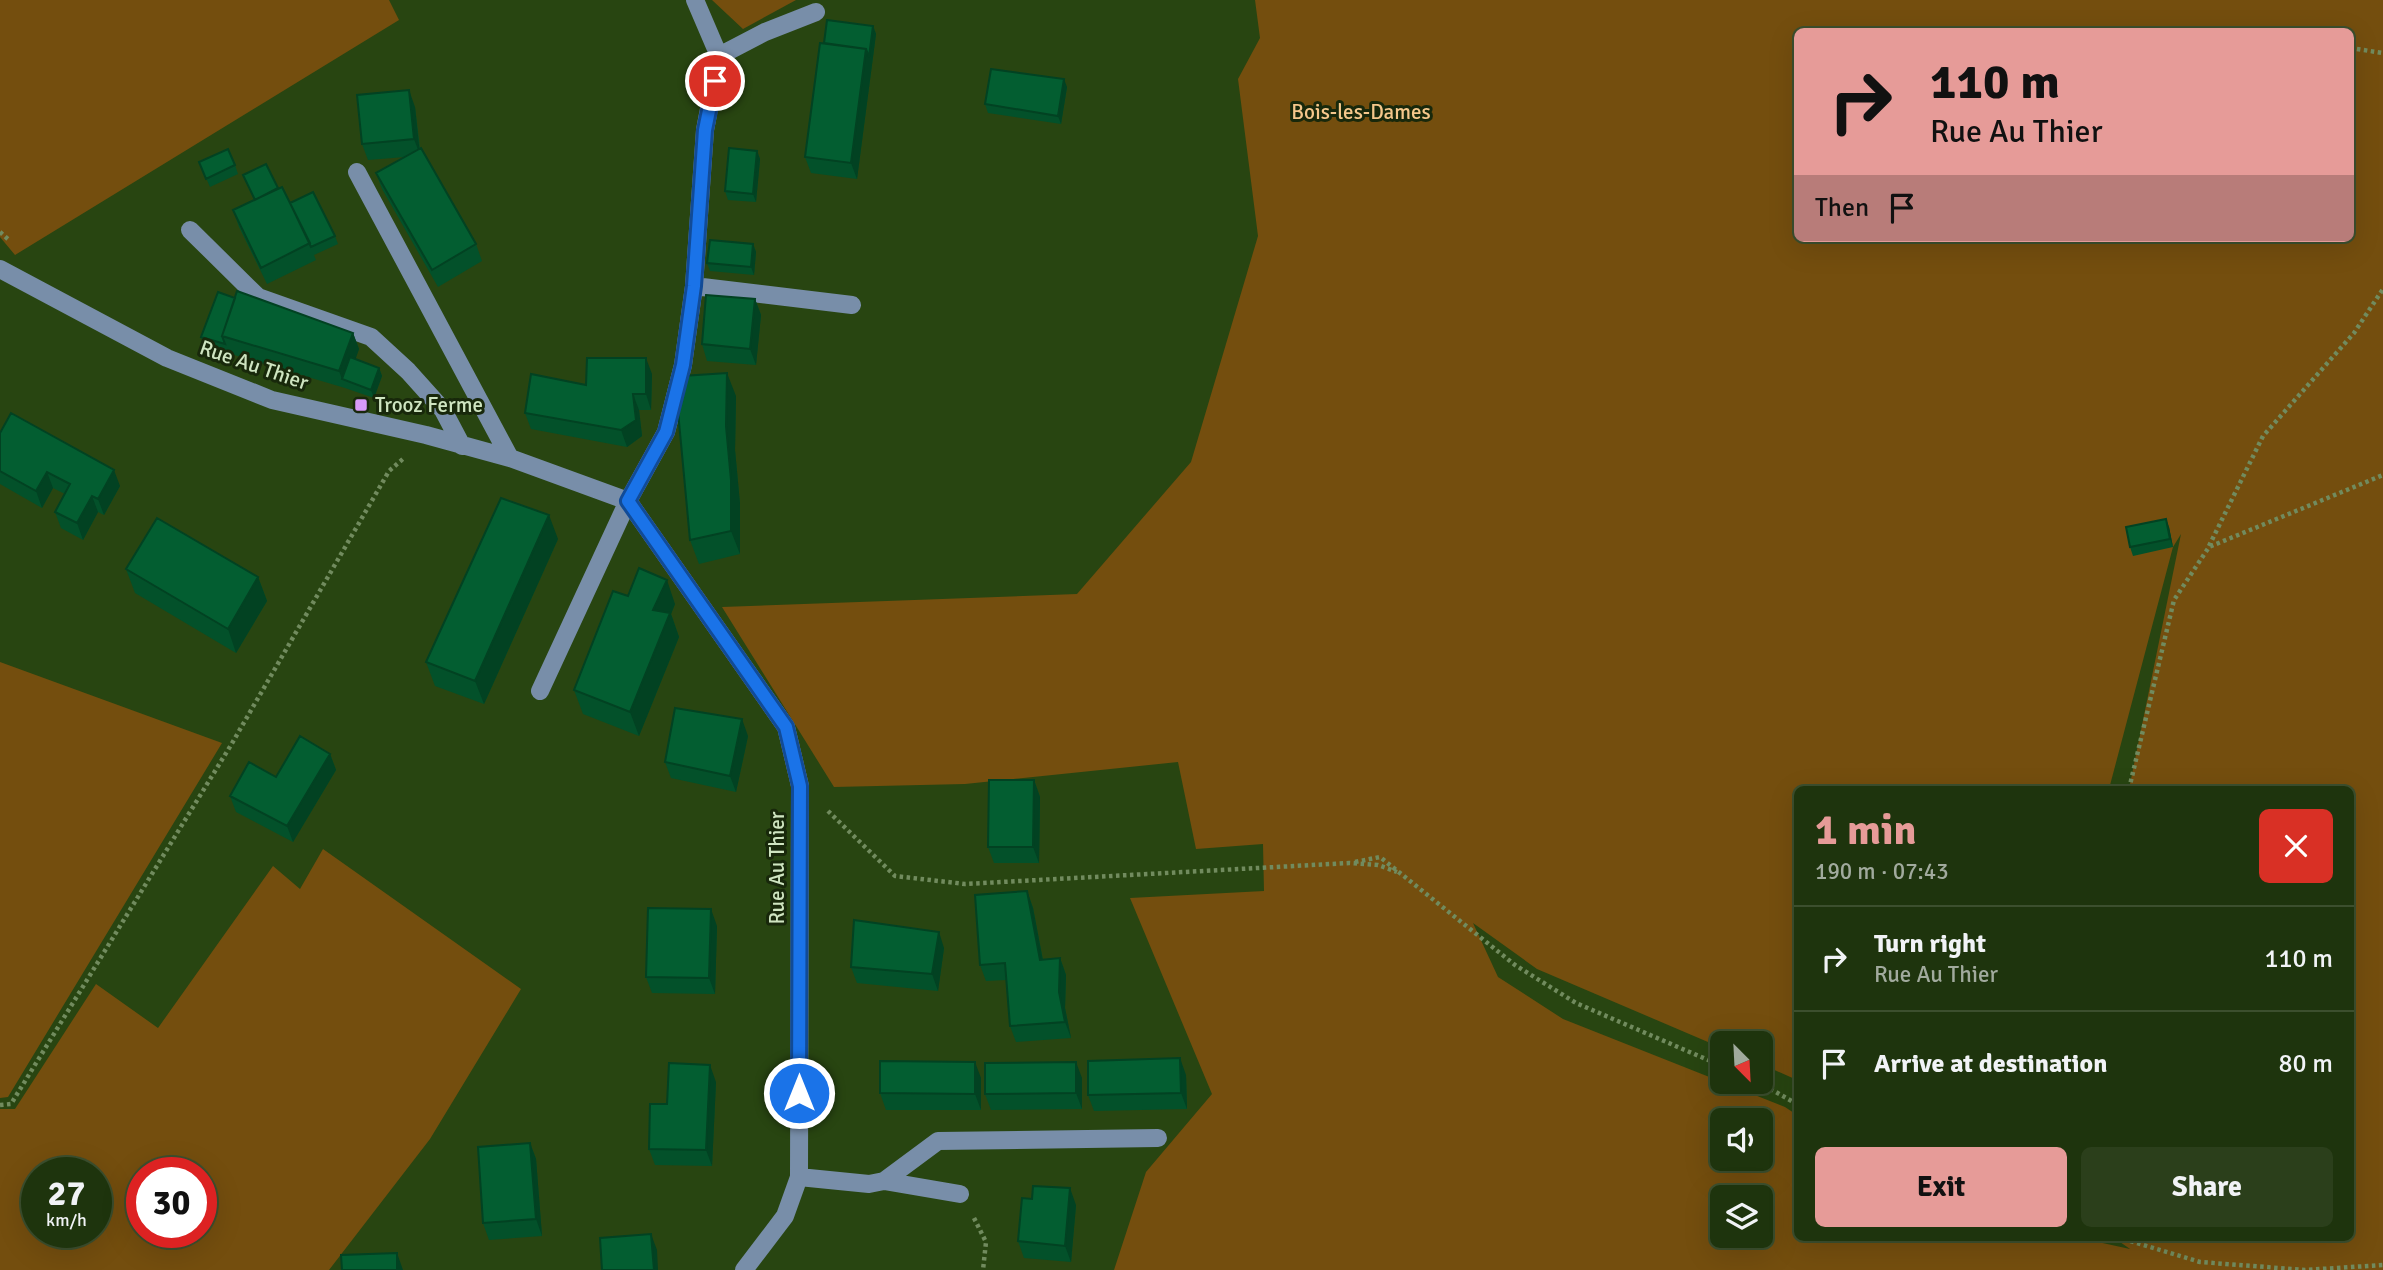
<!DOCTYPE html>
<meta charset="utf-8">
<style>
body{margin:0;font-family:Signika,sans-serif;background:#2b3f1b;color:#f1f3f6;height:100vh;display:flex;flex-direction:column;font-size:26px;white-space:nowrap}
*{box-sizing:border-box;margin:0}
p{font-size:23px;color:#a1aa9d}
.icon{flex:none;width:38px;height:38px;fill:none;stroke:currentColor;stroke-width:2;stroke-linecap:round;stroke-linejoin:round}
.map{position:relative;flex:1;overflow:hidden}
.details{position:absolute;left:1794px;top:786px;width:560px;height:455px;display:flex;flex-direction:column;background:#1e340d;border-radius:10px;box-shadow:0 7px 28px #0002,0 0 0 2px #3c4f2e}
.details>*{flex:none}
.hud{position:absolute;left:1794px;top:28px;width:560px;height:214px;border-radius:10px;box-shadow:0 7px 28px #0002,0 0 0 2px #3c4f2e;background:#e69b98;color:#111;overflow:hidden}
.needle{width:46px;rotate:156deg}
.fabs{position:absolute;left:1710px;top:1031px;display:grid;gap:14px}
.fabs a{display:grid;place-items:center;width:63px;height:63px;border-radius:10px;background:#1e340d;box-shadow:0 7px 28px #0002,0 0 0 2px #3c4f2e;font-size:35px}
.speed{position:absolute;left:21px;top:1157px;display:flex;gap:14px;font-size:35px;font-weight:700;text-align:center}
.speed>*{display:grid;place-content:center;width:91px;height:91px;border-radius:50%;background:#1e340d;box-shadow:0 7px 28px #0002,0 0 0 2px #3c4f2e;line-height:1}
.speed small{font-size:18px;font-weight:400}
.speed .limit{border:10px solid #d22;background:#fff;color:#111}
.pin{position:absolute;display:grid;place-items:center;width:60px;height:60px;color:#fff;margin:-30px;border:4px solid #fff;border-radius:50%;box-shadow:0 2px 7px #0007}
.me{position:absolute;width:77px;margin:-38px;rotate:0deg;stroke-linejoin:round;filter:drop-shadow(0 0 5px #0008)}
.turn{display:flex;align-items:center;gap:24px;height:147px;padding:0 21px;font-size:32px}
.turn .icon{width:91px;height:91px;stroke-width:2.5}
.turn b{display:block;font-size:49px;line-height:60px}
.then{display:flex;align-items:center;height:66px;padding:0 21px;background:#0003;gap:14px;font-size:26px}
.round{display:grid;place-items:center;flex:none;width:74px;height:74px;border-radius:10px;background:#2b3f1b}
.summary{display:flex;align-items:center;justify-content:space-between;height:119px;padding:0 21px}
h1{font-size:42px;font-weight:800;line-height:52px;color:#e69b98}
.button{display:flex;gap:14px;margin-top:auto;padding:14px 21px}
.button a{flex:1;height:80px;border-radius:10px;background:#e69b98;color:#111;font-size:28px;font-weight:800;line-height:80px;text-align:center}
.button a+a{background:#2b3f1b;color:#f1f3f6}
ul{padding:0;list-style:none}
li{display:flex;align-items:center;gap:21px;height:105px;padding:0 21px;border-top:2px solid #3c4f2e}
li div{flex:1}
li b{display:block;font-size:26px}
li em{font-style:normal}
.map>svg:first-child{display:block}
.green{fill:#744e0e;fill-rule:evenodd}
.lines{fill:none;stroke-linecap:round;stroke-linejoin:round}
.path{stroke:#718b5e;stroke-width:4.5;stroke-dasharray:3.5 3.5;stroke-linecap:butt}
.minor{stroke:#788ea9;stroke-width:18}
.wall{fill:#03512a}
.shaded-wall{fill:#024222}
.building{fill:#035e31;stroke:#024222;stroke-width:2}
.route-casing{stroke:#114b97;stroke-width:18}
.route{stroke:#1a73e8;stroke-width:12}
.poi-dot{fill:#d89af8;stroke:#18280b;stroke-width:2.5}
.labels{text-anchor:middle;stroke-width:6;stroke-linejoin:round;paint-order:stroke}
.park-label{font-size:21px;fill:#f5c78b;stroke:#18280b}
.street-label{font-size:21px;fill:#cfe5c1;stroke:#18280b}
.poi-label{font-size:21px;fill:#cfe5c1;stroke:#18280b;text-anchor:start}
</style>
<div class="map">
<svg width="2383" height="1270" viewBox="0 0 2383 1270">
<rect width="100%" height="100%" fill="#284511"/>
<path class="green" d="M0 0H389L399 20 15 255 0 237Z
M712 0H796L743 29Z
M1255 0H2383V1270H1114L1146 1172 1212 1094 1130 898 1264 891 1263 844 1196 849 1178 762 965 784 834 787 722 607 1077 594 1191 462 1258 236 1238 79 1260 38ZM1797 32H2350V238H1797ZM2181 534 2129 789H2350V1237H2113L2130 1249 2075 1237H1797V1115L1785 1107 1563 1019 1498 977 1473 923 1537 969 1722 1048V1043H1760L1761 1064 1797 1080V789H2109L2173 547ZM1722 1120H1760V1158H1722ZM1722 1197H1760V1236H1722Z
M0 662 222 743 8 1097 0 1098Z
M323 849 521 989 430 1139 329 1270H0V1109H15L96 984 158 1028 273 866 300 889ZM37 1172H96V1232H37ZM142 1172H201V1232H142Z"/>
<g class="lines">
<path class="path" d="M2166 32 2195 29 2222 32
M2350 48 2383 53
M0 232 10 241
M2209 546 2263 436 2354 333 2383 289
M2129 789 2174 600 2209 547 2383 475
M828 811 895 876 965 884 1349 863 1378 865 1397 872
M1355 862 1380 857 1515 965 1576 1003 1722 1066
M1758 1082 1797 1104
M0 1105 11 1104 231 745 389 471 404 458
M974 1218 986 1242 983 1270
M2117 1237 2200 1262 2305 1270 2383 1265"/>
<path class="minor" d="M719 56 765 32 816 12
M357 172 510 458
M190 230 258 297 371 337 408 371 443 410 462 446
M0 269 167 358 272 400 426 435 510 458 628 501 786 727 800 786 799 1177 785 1216 744 1270
M694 286 852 305
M540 691 628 501 666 432 683 365 694 286 705 130 719 56 695 0
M799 1177 869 1184 884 1181 960 1194
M884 1181 938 1141 1158 1138"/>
</g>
<path class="wall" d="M873 26 876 34 857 179 811 173 805 157 824 43Z
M1067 87 1061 124 988 113 985 104Z
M415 107 420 148 476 244 482 261 438 287 382 189 376 173 405 157 368 160 362 144Z
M757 151 760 159 756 202 728 200 725 191Z
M199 162 235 165 238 174 210 187Z
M243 175 278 188 290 203 335 236 338 244 314 255 316 260 267 284 239 227 233 210 254 200Z
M753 244 756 252 754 275 710 271 707 263Z
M235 298 353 333 359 349 355 359 379 368 382 376 374 398 345 388 204 346 201 337Z
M755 299 761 315 756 365 707 361 702 344Z
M652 374 651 410H639L642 436 627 447 531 429 525 413 586 385Z
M736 396 735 450 740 504V554L699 564 690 540Z
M0 433 120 486 104 515 98 512 83 540 61 528 55 512 65 494 53 488 42 508 0 484Z
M2169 527 2173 547 2133 556 2130 547Z
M558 539 484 704 435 686 426 662Z
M126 569 258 577 267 601 236 653 135 593Z
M628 596 675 604 671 614 679 637 639 736 583 714 574 690Z
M748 736 736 792 671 778 665 762Z
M330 754 336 770 293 842 236 812 230 796Z
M1034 780 1040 797 1039 863H994L988 847Z
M1027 891 1033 908 1043 960 1060 958 1066 975 1065 1008 1071 1038 1016 1042 1010 1026 1006 980 986 981 980 965Z
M717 926 715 994 652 993 646 977Z
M944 948 938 991 857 983 851 967Z
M1186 1075 1187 1109 1094 1111 1088 1095Z
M981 1078V1110H886L880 1093Z
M1082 1078V1109L991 1110 985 1094Z
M716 1082 712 1166 655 1165 649 1149 667 1104Z
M530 1143 536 1159 542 1236 489 1240 483 1223Z
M1076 1205 1071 1262 1024 1258 1018 1241Z"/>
<path class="shaded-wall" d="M873 26 876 34 857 179 851 163 866 49Z
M1064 79 1067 87 1061 124 1058 116Z
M409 90 415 107 420 155 414 139Z
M757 151 760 159 756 202 753 194Z
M753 244 756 252 754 275 751 267Z
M755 299 761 315 756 365 750 349Z
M353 333 359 349 348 381 342 379 339 371Z
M646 358 652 374 651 410 646 394Z
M379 368 382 376 374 398 371 390Z
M727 373 736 396 735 450 740 504V554L731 531 726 426Z
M633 394 639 410 642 436 627 447 621 430Z
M114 470 120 486 104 515 98 499Z
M47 472 53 488 42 508 36 491Z
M92 496 98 512 83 540 77 523Z
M549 515 558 539 484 704 475 681Z
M2166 519 2169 527 2173 547 2170 539Z
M258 577 267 601 236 653 228 629Z
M667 580 675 604 671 614 679 637 639 736 630 712 653 610Z
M742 719 748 736 736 792 730 776Z
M330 754 336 770 293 842 287 826Z
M1034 780 1040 797 1039 863 1033 847Z
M1027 891 1033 908 1046 977 1040 960Z
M711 909 717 926 715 994 709 978Z
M939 932 944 948 938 991 932 974Z
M1060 958 1066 975 1065 1008 1071 1038 1065 1022 1059 992Z
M1180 1058 1186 1075 1187 1109 1181 1093Z
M975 1062 981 1078V1110L975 1094Z
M1076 1062 1082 1078V1109L1076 1093Z
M710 1065 716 1082 712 1166 706 1150Z
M530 1143 536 1159 542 1236 536 1219Z
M1070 1188 1076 1205 1071 1262 1065 1246Z
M651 1234 657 1250 658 1270H654Z
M397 1253 403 1270H397Z"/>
<path class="building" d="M827 20 873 26 869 57 866 49 824 43Z
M820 43 866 49 851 163 805 157Z
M991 69 1064 79 1058 116 985 104Z
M409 90 414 139 362 144 357 95Z
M421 148 476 244 432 270 376 173Z
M729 148 757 151 753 194 725 191Z
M228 149 235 165 206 179 199 162Z
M266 164 278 188 255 200 243 175Z
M282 187 310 243 261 268 233 210Z
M313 192 335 236 311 247 290 203Z
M710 240 753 244 751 267 707 263Z
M237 291 353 333 339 371 222 336Z
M218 292 235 298 222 336 225 344 201 337Z
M706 295 755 299 750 349 702 344Z
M350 357 379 368 371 390 342 379Z
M587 358H646V394H633L636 420 621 430 525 413 531 374 586 385Z
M727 373 726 426 731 480V531L690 540 678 411 682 376Z
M11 413 114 470 98 499 92 496 77 523 55 512 70 484 47 472 36 491 0 471V433Z
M501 498 549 515 475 681 426 662Z
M157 518 258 577 228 629 126 569Z
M2166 519 2170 539 2130 547 2126 527Z
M639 568 667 580 653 610 670 613 630 712 574 690 613 591 628 596Z
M675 708 742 719 730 776 665 762Z
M300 736 330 754 287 826 230 796 249 762 276 777Z
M989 780H1034L1033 847H988Z
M1027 891 1040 960 1060 958 1059 992 1065 1022 1010 1026 1005 963 980 965 975 895Z
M648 908 711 909 709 978 646 977Z
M854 920 939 932 932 974 851 967Z
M1180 1058 1181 1093 1088 1095V1061Z
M880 1061 975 1062V1094L880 1093Z
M1076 1062V1093L985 1094V1063Z
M669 1063 710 1065 706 1150 649 1149 650 1104H667Z
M530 1143 536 1219 483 1223 478 1147Z
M1033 1186 1070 1188 1065 1246 1018 1241 1022 1198 1032 1199Z
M651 1234 654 1270H602L600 1238Z
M397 1253V1270H342L341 1255Z"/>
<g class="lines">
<defs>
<path id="route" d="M715 81 705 130 694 286 683 365 666 432 628 501 786 727 800 786 799 1093"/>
</defs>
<use href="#route" class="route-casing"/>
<use href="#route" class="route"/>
</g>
<rect class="poi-dot" x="354" y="398" width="14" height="14" rx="3.5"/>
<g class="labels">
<g class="park-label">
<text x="1361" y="119">Bois-les-Dames</text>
</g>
<g class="street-label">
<text transform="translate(254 365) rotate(19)" y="7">Rue Au Thier</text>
<text transform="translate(777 868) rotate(-90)" y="7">Rue Au Thier</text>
</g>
<g class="poi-label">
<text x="375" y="412">Trooz Ferme</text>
</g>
</g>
</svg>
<div class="fabs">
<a><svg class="needle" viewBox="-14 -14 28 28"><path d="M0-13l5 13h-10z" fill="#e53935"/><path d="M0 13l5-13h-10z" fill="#a1aa9d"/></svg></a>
<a><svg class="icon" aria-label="sound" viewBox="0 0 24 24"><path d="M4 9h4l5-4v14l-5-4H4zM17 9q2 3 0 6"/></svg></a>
<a><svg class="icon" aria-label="layers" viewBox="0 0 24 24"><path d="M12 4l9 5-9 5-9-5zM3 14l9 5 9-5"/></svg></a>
</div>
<div class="speed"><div>27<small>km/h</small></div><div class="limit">30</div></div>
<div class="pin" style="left:715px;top:81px;background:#d93025"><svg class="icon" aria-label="arrive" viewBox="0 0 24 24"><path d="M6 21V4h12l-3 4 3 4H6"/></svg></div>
<svg class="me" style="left:799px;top:1093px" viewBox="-20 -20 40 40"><circle r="17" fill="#1a73e8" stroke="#fff" stroke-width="3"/><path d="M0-11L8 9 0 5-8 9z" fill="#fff"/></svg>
<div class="hud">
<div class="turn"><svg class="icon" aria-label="right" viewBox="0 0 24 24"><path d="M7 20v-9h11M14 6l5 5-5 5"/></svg><div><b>110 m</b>Rue Au Thier</div></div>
<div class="then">Then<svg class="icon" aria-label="arrive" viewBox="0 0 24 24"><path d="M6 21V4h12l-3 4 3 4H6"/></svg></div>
</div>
<section class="details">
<div class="summary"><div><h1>1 min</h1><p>190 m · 07:43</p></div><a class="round" style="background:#d93025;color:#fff"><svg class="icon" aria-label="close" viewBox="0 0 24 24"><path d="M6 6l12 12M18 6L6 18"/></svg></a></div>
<ul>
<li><svg class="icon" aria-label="right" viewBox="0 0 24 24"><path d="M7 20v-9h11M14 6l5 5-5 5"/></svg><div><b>Turn right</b><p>Rue Au Thier</p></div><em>110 m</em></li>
<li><svg class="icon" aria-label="arrive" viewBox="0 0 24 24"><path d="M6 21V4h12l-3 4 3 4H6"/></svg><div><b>Arrive at destination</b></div><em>80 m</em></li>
</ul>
<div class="button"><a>Exit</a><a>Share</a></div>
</section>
</div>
